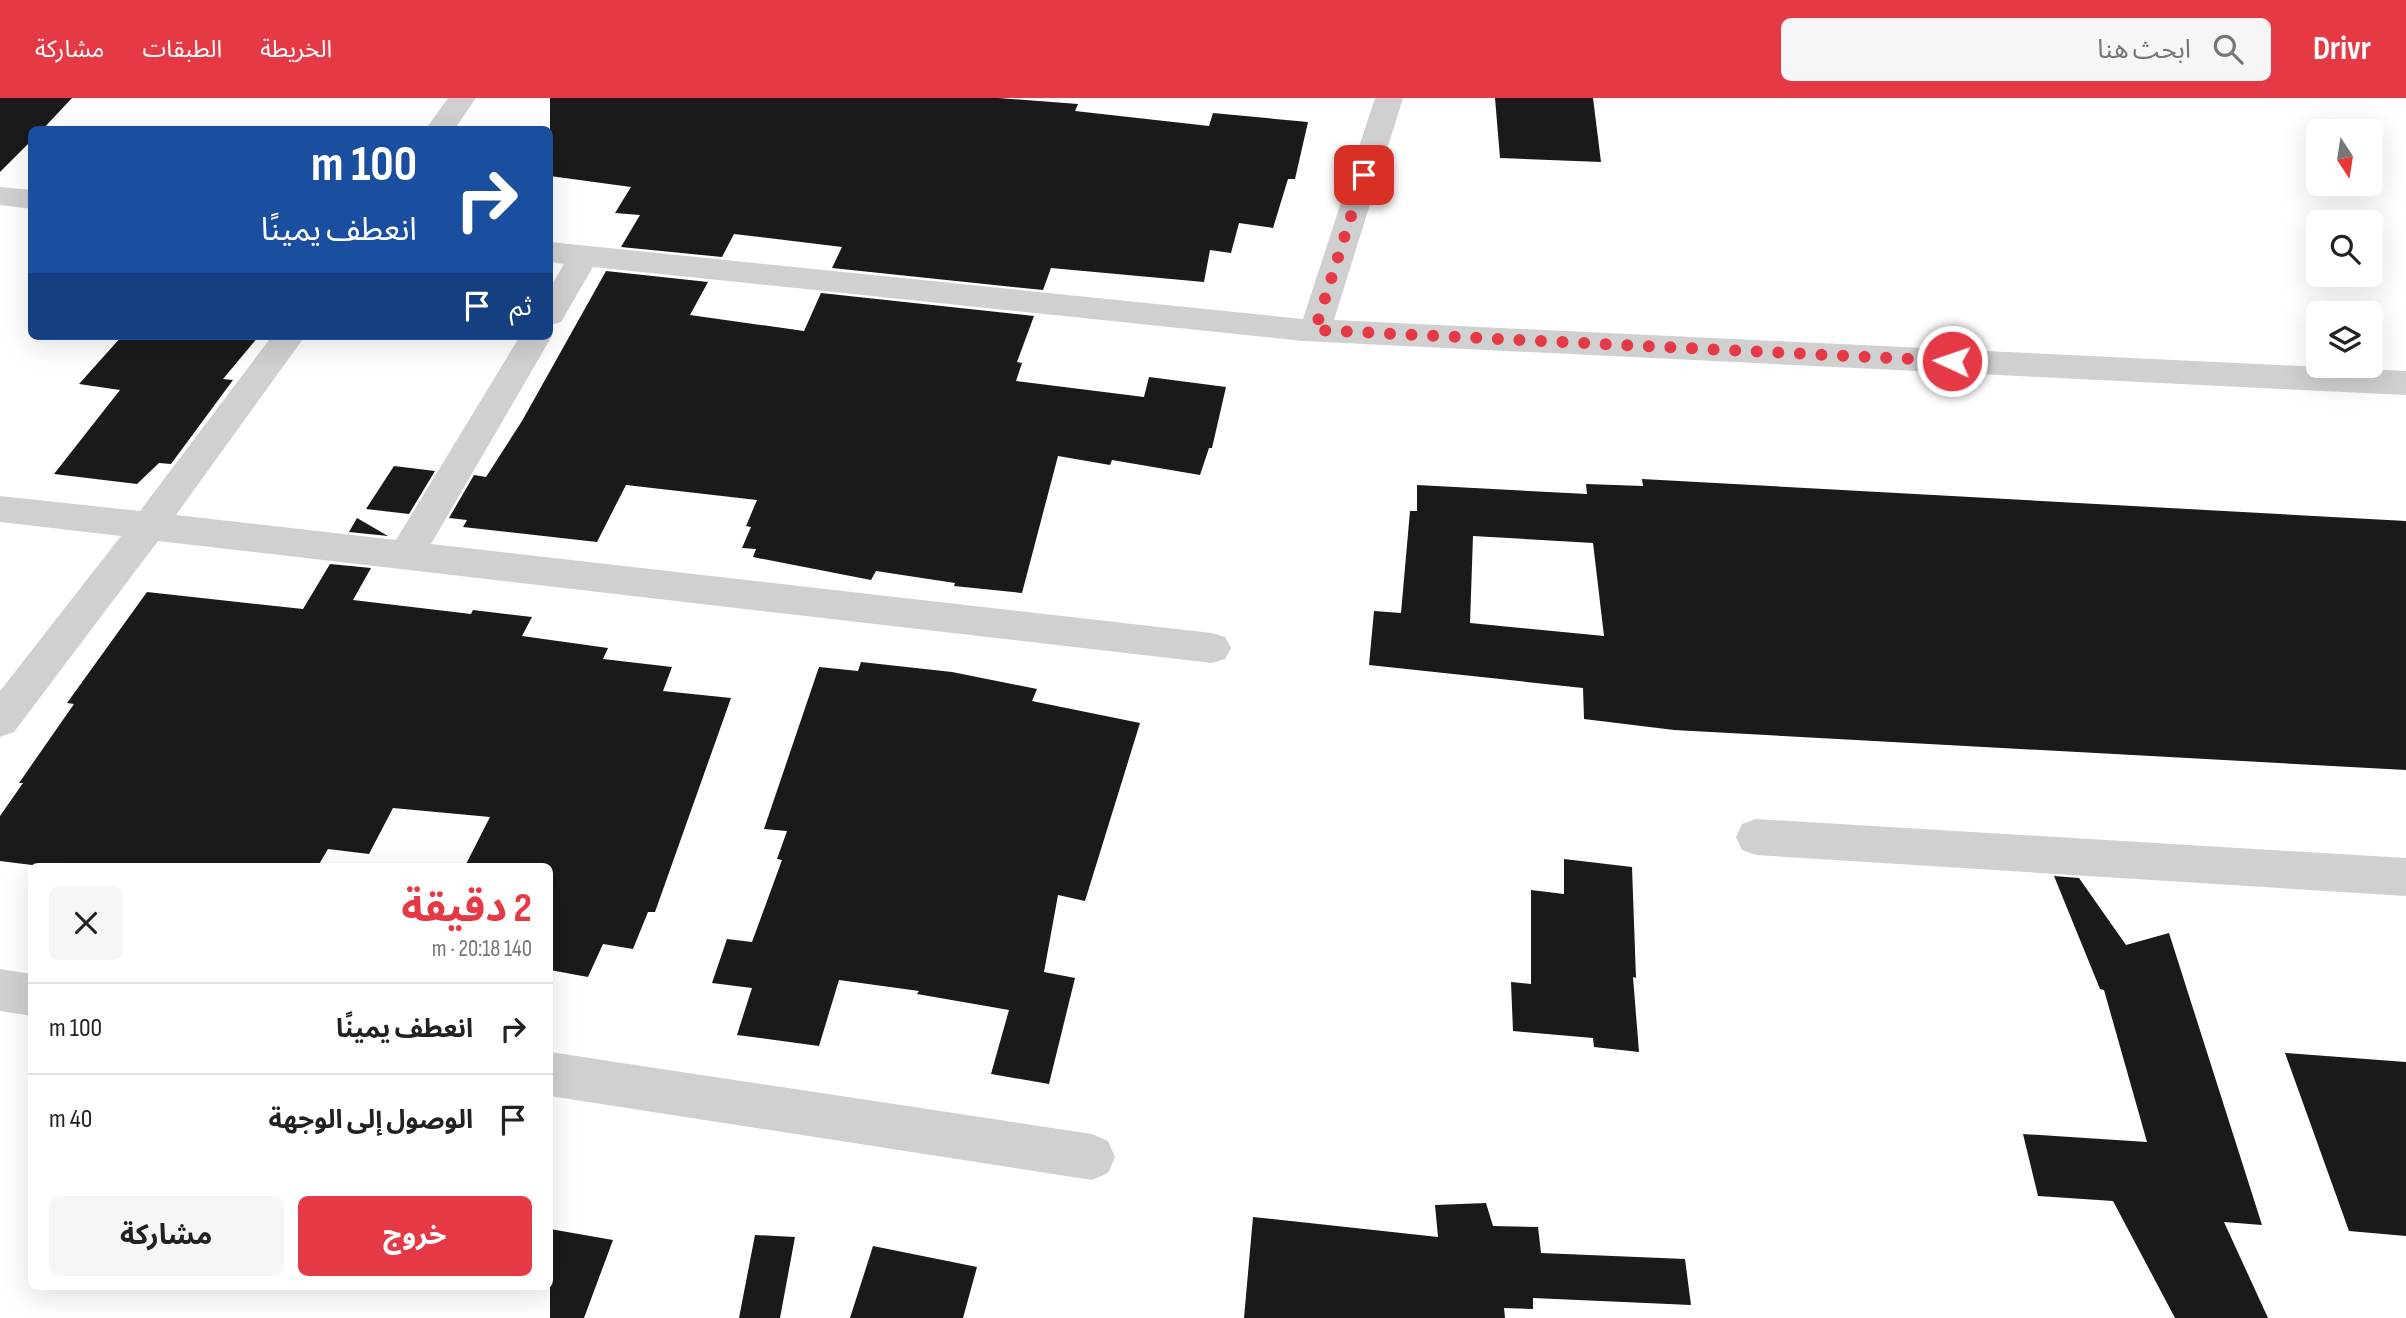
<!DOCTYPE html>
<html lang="ar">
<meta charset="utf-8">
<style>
body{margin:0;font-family:"Sofia Sans Condensed","Noto Sans Arabic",sans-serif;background:#f6f6f6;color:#222;direction:rtl;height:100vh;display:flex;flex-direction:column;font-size:26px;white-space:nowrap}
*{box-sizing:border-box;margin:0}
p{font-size:23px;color:#767676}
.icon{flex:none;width:38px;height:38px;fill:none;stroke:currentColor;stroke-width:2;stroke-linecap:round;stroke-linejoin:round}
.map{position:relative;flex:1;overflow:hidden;direction:ltr}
.sheet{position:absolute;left:28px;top:765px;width:525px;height:427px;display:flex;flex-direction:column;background:#fff;border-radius:10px;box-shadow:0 7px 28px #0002;direction:rtl}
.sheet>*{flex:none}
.hud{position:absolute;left:28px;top:28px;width:525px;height:214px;border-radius:10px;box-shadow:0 7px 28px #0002;direction:rtl;background:#1a4fa0;color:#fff;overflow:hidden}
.needle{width:46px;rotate:168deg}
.tools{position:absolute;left:2306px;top:21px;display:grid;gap:14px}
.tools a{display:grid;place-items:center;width:77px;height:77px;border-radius:10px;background:#fff;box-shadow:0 7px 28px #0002;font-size:35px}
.pin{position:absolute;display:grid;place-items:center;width:60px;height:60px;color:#fff;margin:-30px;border-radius:14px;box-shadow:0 4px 10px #0006}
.me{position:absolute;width:77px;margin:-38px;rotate:273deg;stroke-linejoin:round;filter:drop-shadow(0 0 5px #0008)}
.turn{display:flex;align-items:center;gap:24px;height:147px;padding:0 21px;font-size:32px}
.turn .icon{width:91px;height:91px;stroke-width:2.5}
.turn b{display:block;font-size:49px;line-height:60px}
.then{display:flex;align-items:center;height:66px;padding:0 21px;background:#0003;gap:14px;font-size:26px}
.round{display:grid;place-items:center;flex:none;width:74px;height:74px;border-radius:10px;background:#f6f6f6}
.head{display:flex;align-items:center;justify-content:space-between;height:119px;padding:0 21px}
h1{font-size:42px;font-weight:700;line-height:52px;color:#e63946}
.button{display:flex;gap:14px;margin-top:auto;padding:14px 21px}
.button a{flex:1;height:80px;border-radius:10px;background:#e63946;color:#fff;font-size:28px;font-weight:700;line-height:80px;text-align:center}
.button a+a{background:#f6f6f6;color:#222}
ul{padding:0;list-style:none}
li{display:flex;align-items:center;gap:21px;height:91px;padding:0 21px;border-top:2px solid #e0e0e0}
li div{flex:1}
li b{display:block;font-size:26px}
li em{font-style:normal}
header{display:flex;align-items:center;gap:42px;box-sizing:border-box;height:98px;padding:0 35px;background:#e63946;color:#fff}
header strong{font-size:33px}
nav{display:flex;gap:38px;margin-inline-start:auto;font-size:24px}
.search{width:490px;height:63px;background:#f6f6f6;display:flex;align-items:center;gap:18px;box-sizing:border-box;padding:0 24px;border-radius:10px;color:#767676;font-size:26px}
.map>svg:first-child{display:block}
.building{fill:#1a1a1a;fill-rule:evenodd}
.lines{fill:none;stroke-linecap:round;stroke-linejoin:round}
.street{fill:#d0d0d0;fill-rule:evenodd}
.route{stroke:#e63946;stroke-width:12;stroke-dasharray:0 21.6}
</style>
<header>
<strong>Drivr</strong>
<div class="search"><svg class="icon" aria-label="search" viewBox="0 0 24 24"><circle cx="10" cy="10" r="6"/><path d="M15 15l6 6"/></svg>ابحث هنا</div>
<nav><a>الخريطة</a><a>الطبقات</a><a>مشاركة</a></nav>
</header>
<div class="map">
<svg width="2406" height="1220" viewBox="0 0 2406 1220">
<rect width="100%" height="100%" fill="#fff"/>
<path class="building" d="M0 0H72L42 32H32V42L0 74Z
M550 0H998L1078 6 1075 13 1209 28 1213 15 1308 24 1295 81H1288L1273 130 1239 125 1231 155 1210 152 1204 184 1051 170 1043 192 832 170 842 149 734 136 722 159 621 149 640 117 615 115 631 89 550 78Z
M1495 0H1593L1601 64 1500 60Z
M606 173 708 184 690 217 804 233 821 195 1034 218 1017 264 1022 265 1016 283 1144 299 1149 279 1226 289 1212 350H1209L1200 377 1112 362 1110 367 1058 358 1022 495 954 488 955 485 876 473 871 482 753 459 756 451 742 450 751 429 746 428 757 402 626 387 597 444 463 429 467 422 449 420 474 377 486 379 522 323Z
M122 238H259L223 281 233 282 171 366 159 365 137 386 54 376 120 292 79 286Z
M394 368 435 373 409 416 366 411Z
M1642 381 2406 423V672L1674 632 1584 621 1583 590 1369 567 1374 513 1401 515 1410 413H1417V387L1587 396 1586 386 1643 388ZM1473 438 1593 445 1604 538 1470 525Z
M357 420 388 438 349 434Z
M330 466 371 470 353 502 471 516 473 512 532 519 522 538 608 550 603 561 672 569 663 593 731 600 655 814H648L633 851 603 846 588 879 550 872V768H465L490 719 393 710 369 756 328 751 318 768H40L0 763V718L23 685H19L74 606 67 605 147 494 303 511Z
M861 564 952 574 1037 591 1032 603 1140 625 1085 803 1058 797 1044 874 1075 880 1049 986 991 976 1009 912 917 896 919 893 839 882 819 948 737 937 752 890 712 885 727 841 752 844 782 762 777 761 787 733 764 731 819 569 858 573Z
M1564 761 1632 769 1636 880 1633 879 1639 954 1594 949 1593 940 1513 933 1511 884 1531 886V792L1564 796Z
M2054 778 2079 780 2126 847 2169 835 2262 1127 2224 1124 2268 1220H2175L2113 1103 2038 1098 2023 1036 2147 1044 2104 892 2100 891Z
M2285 955 2406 964V1138L2349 1133Z
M1486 1105 1493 1128 1538 1129 1541 1155 1685 1161 1691 1207 1533 1200V1211L1504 1210 1505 1220H1244L1253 1119 1438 1139 1435 1107Z
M550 1131 613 1142 584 1220H550Z
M755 1137 795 1139 780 1220H739Z
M873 1148 977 1169 963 1220H850Z"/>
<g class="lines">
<path class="street" d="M448 0H476L454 32H425Z
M1375 0H1403L1334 222 2406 273V297L1303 243 593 169 561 224 550 227V190L564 166 550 164V144L1303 221Z
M0 89 32 92V111L0 107Z
M550 234 552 238 431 446 1212 535 1225 539 1231 550 1225 561 1212 565 158 443 14 634 0 639V593L121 438 0 424V398L140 413 272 238H305L176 417 396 442 520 238H550Z
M1756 721 2406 760V798L1756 757 1742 752 1736 739 1742 726Z
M0 871 32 876V918L0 913Z
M550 954 1092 1036 1108 1043 1115 1059 1108 1075 1092 1082 550 998Z"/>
</g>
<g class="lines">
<path class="route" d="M1364 77 1315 232 1952 263"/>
</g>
</svg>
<div class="tools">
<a><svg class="needle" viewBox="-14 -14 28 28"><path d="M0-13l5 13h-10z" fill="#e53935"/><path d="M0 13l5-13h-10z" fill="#767676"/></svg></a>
<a><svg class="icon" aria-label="search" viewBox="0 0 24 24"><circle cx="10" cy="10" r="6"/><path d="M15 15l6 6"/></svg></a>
<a><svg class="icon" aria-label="layers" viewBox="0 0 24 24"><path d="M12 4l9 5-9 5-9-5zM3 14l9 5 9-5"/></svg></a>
</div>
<div class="pin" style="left:1364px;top:77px;background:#d93025"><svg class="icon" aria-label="arrive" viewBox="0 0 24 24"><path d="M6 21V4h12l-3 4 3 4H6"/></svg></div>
<svg class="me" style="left:1952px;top:263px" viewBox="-20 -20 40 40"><circle r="17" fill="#e63946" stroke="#fff" stroke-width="3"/><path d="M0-11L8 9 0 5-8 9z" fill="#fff"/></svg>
<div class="hud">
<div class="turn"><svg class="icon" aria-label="right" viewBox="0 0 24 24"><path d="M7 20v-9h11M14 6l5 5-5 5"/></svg><div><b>100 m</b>انعطف يمينًا</div></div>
<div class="then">ثم<svg class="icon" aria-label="arrive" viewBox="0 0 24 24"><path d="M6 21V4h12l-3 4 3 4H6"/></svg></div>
</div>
<section class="sheet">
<div class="head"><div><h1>2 دقيقة</h1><p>140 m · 20:18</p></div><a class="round"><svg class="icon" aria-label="close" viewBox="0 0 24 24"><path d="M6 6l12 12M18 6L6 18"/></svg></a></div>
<ul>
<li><svg class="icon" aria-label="right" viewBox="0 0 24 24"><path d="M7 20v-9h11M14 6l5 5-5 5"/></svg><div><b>انعطف يمينًا</b></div><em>100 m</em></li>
<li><svg class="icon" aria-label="arrive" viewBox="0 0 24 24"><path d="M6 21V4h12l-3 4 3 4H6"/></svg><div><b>الوصول إلى الوجهة</b></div><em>40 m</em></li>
</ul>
<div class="button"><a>خروج</a><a>مشاركة</a></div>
</section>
</div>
